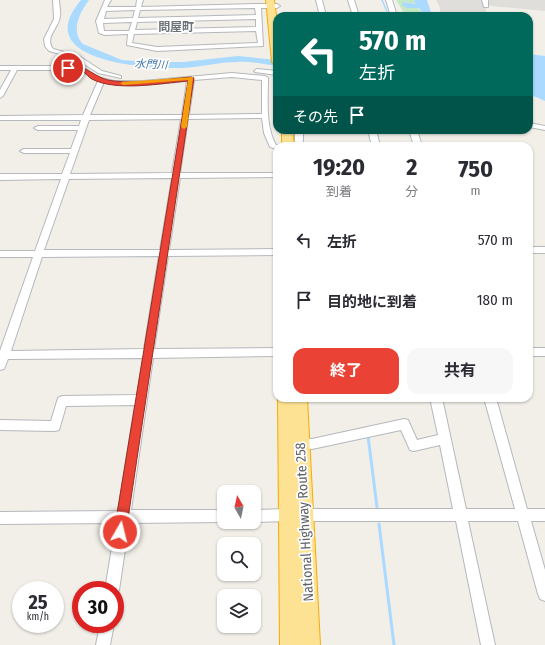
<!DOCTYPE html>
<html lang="ja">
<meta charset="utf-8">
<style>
body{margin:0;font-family:"Fira Sans Condensed","Noto Sans JP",sans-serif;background:#f7f7f7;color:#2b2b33;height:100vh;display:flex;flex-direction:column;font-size:15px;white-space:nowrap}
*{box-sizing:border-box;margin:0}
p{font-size:13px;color:#7c7c81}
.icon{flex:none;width:22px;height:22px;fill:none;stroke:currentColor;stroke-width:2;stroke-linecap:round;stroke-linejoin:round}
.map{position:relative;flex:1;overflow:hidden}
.panel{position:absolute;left:273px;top:142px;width:260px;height:260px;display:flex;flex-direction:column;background:#fff;border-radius:12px;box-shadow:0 1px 3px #0004}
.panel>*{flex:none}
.guide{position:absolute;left:273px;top:12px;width:260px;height:122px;border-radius:12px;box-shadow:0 1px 3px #0004;background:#00695c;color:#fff;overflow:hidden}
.needle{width:26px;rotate:351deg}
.tools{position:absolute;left:217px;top:485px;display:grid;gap:8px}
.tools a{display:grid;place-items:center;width:44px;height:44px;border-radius:8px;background:#fff;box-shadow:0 1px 3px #0004;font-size:20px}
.speed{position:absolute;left:12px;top:581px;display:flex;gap:8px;font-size:20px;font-weight:700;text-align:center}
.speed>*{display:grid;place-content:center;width:52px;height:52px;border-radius:50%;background:#fff;box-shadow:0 1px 3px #0004;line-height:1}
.speed small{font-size:10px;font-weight:400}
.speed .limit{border:6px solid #d22;background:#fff;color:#111}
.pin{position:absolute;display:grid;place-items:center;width:34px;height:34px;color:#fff;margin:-17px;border:2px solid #fff;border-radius:50%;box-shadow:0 1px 4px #0007}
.me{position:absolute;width:44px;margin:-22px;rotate:8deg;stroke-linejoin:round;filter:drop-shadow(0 0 3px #0008)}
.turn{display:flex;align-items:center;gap:14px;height:84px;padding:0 20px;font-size:18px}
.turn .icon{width:52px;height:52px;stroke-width:2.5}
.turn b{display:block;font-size:28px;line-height:34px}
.then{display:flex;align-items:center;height:38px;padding:0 20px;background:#0003;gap:8px;font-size:15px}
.eta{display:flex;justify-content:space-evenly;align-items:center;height:68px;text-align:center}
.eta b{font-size:24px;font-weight:700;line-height:28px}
.button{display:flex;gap:8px;margin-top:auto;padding:8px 20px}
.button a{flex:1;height:46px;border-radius:12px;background:#ea4335;color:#fff;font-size:16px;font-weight:700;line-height:46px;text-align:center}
.button a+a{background:#f7f7f7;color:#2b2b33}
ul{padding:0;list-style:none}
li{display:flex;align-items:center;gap:12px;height:60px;padding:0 20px}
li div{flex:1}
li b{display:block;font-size:15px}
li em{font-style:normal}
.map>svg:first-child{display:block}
.industrial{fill:#e0deda}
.green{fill:#c5e8c5}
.water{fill:#aadaff}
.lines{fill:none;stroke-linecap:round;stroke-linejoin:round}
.stream-far1{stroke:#aadaff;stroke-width:1.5}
.stream{stroke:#aadaff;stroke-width:3}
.river{fill:#aadaff;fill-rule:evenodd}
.minor-tunnel{stroke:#ccccc8;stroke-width:6;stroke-dasharray:6 3;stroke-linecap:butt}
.minor-casing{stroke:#b5b8bc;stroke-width:2}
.highway-casing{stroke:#f9ab00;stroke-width:2}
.minor{fill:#fff;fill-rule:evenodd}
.highway{fill:#fde293;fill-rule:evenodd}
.route{fill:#ea4335;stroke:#982c22}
.slow{fill:#f59e0b}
.labels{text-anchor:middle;stroke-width:3.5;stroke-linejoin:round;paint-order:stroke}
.far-water-label{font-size:11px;font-style:italic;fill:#4174aa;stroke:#fff}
.far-quarter-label{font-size:12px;font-weight:bold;fill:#70757a;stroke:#fff}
.near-street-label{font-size:14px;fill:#5f6368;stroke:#fff}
</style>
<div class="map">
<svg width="545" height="645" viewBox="0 0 545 645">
<rect width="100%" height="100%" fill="#f1efe8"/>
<path class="industrial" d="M436 0H484L487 16 440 15V8Z
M488 0H545V11L491 6 489 5Z"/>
<path class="green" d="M396 0H414L416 4 405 2 404 5 408 8 417 7 422 12 412 16 406 12 407 16H406Z"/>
<path class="water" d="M414 0H427L432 16H414L422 12 419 8H407L402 5 403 2 416 4Z
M529 54 545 56V101L529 94Z"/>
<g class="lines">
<path class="stream-far1" d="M380 14H388L382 0"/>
<path class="stream" d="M370 435 368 436 377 507
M379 524 394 645"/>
<path class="river" d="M81 0H89C80 12 70 31 83 44L122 60 147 62H183L238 56 277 60V66C264 64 250 61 237 62 219 62 201 67 182 68 147 69 28 62 81 0Z"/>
<path class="minor-tunnel" d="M273 89H277"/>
<defs>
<path id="minor" d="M53 0H59C59 5 61 11 60 16 59 28 44 37 53 49L79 56 102 71 121 76V78L98 73 75 58 49 51 45 46 44 39 54 19Z
M105 0H111L107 7H136L137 0H143L141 7 258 4H277L280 6 277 8H261L263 46 157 51 127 45 128 34 105 35 99 33 96 21ZM255 8 256 15 138 18 140 10ZM135 10 133 18 104 19 106 11ZM256 19V27L135 30 137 22ZM132 22 129 31H104L103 23ZM256 31 258 43 157 47 132 43 134 34Z
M316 0H322L326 16H320Z
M348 0H354L359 16H353Z
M386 0H392L397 16H391Z
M482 0H488V7H484Z
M0 66H82L97 77 114 81H143L232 73 265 76 268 78C268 99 265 126 276 145L280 146H277V149L270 147 264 133 262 118 188 119 180 173H277V177L180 178 169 250 277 249V255L168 256 154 349 277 348V356L153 358 131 510H224L225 522 129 523 119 590 115 596V590H105L116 523 0 524V512L118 511 135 405 66 406 59 430 55 431 0 430V420L51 421 58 398 62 396 137 395 143 358 8 359 4 369 0 370V351L33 257H0V251H35L61 179 0 180V174H62L70 153H24L20 151 24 149H71L78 130H38L34 128 38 126H79L81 120H0V116L83 115 98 81 93 79 80 70H17L3 96 0 98V90L11 70H0ZM232 77 262 80V114L189 115 194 80ZM187 81 182 115H90L104 82C130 89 160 83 187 81ZM181 119 172 173 70 174 89 120ZM172 178 160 250H44L69 179ZM159 256 144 349 11 351 42 257Z
M257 69 277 71V75L255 72 254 71Z
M529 123 545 126V130L529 127Z
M295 130H303V141L300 146H292L295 141Z
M368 130H376L380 146H372Z
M409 130H417L422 146H414Z
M529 247H545V253H529Z
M529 348H545V356H529Z
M430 398H442L466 509H515L484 398H496L527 509H545V521H531L545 570V601L540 599 538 594 518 521H468L495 645H481L456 521H303L299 519 297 515 299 511 303 509H453L440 445 414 451 410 450 401 430 312 449 296 447 294 443 296 439 300 438 312 439 404 419 408 420 417 440 438 435Z
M289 509 293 511 295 515 293 519 289 521 254 522H253L254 510Z
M100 624H114L110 645H96Z"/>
<path id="highway" d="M266 0H274L277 23V65L272 62Z
M282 130H292L294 146H282Z
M278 398H307L320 645H280Z"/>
</defs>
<use href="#minor" class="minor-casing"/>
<use href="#highway" class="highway-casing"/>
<use href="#minor" class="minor"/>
<use href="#highway" class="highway"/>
</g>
<path class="route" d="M66 67C88 63 93 79 114 81 139 84 166 79 191 77L194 78 126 532 124 536 120 537 116 536 114 532 188 81C162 83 116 92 92 79 88 77 85 71 80 70 75 68 70 71 65 68Z"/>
<path class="slow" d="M193 77 187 127 184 129 181 127 188 80 123 85 120 83 123 82Z"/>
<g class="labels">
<g class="far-water-label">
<text transform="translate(151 64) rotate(3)" y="4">水門川</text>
</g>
<g class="far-quarter-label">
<text x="176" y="31">問屋町</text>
</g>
<g class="near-street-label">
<text transform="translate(304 522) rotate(-93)" y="5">National Highway Route 258</text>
</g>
</g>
</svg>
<div class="tools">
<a><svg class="needle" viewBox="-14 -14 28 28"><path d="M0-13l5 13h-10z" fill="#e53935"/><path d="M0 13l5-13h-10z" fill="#7c7c81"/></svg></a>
<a><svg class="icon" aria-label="search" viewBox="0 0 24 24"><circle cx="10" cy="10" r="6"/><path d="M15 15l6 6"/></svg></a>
<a><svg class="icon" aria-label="layers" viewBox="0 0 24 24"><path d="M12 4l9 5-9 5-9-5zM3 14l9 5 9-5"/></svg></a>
</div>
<div class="speed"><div>25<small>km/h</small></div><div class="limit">30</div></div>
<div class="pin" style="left:68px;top:68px;background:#d93025"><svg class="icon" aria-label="arrive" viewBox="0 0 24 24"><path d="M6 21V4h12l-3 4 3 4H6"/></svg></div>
<svg class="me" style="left:120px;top:532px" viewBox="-20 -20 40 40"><circle r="17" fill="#ea4335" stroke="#fff" stroke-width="3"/><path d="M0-11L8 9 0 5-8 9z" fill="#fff"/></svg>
<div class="guide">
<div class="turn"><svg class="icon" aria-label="left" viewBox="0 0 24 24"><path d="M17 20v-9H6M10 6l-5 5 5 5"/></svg><div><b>570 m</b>左折</div></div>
<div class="then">その先<svg class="icon" aria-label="arrive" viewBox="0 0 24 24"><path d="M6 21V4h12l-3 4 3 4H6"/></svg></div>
</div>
<section class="panel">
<div class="eta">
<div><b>19:20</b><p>到着</p></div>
<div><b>2</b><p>分</p></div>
<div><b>750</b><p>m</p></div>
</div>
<ul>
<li><svg class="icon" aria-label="left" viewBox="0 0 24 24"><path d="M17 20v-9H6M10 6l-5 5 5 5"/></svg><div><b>左折</b></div><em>570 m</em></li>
<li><svg class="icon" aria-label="arrive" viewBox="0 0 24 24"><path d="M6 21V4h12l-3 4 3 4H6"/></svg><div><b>目的地に到着</b></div><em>180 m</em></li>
</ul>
<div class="button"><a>終了</a><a>共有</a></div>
</section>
</div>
